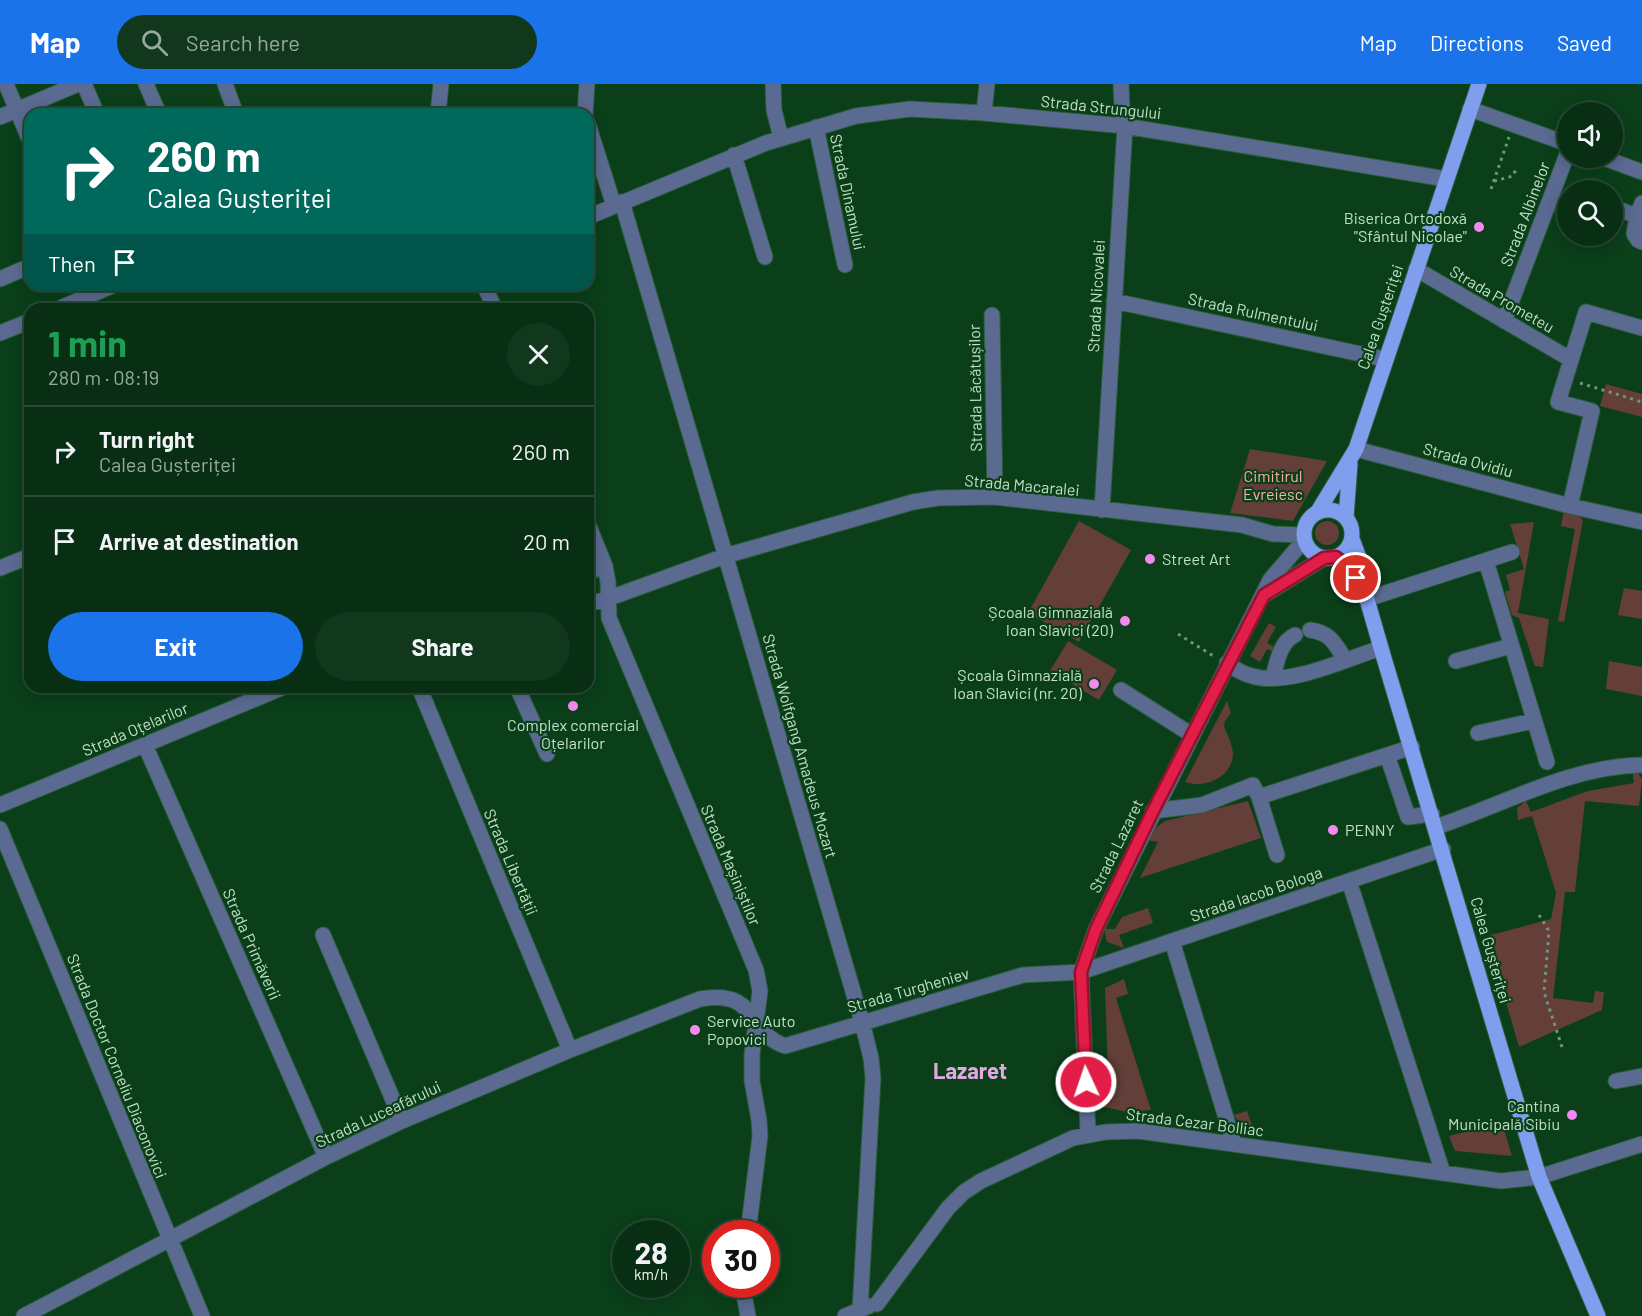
<!DOCTYPE html>
<meta charset="utf-8">
<style>
body{margin:0;font-family:Barlow,sans-serif;background:#11371d;color:#f1f3f6;height:100vh;display:flex;flex-direction:column;font-size:22px;white-space:nowrap}
*{box-sizing:border-box;margin:0}
p{font-size:20px;color:#98a9a0}
.icon{flex:none;width:33px;height:33px;fill:none;stroke:currentColor;stroke-width:2;stroke-linecap:round;stroke-linejoin:round}
.map{position:relative;flex:1;overflow:hidden}
.side{position:absolute;left:24px;top:219px;width:570px;height:390px;display:flex;flex-direction:column;background:#082f14;border-radius:18px;box-shadow:0 3px 15px #0003,0 0 0 2px #294a34}
.side>*{flex:none}
.top-card{position:absolute;left:24px;top:24px;width:570px;height:183px;border-radius:18px;box-shadow:0 3px 15px #0003,0 0 0 2px #294a34;background:#00695c;color:#fff;overflow:hidden}
.fabs{position:absolute;left:1557px;top:18px;display:grid;gap:12px}
.fabs a{display:grid;place-items:center;width:66px;height:66px;border-radius:50%;background:#082f14;box-shadow:0 3px 15px #0003,0 0 0 2px #294a34;font-size:30px}
.speed{position:absolute;left:612px;top:1136px;display:flex;gap:12px;font-size:30px;font-weight:700;text-align:center}
.speed>*{display:grid;place-content:center;width:78px;height:78px;border-radius:50%;background:#082f14;box-shadow:0 3px 15px #0003,0 0 0 2px #294a34;line-height:1}
.speed small{font-size:15px;font-weight:400}
.speed .limit{border:9px solid #d22;background:#fff;color:#111}
.pin{position:absolute;display:grid;place-items:center;width:51px;height:51px;color:#fff;margin:-26px;border:3px solid #fff;border-radius:50%;box-shadow:0 2px 6px #0007}
.me{position:absolute;width:66px;margin:-33px;rotate:357deg;stroke-linejoin:round;filter:drop-shadow(0 0 4px #0008)}
.turn{display:flex;align-items:center;gap:21px;height:126px;padding:0 24px;font-size:27px}
.turn .icon{width:78px;height:78px;stroke-width:2.5}
.turn b{display:block;font-size:42px;line-height:51px}
.then{display:flex;align-items:center;height:57px;padding:0 24px;background:#0003;gap:12px;font-size:22px}
.round{display:grid;place-items:center;flex:none;width:63px;height:63px;border-radius:32px;background:#11371d}
.head{display:flex;align-items:center;justify-content:space-between;height:102px;padding:0 24px}
h1{font-size:36px;font-weight:700;line-height:45px;color:#1e9e55}
.action{display:flex;gap:12px;margin-top:auto;padding:12px 24px}
.action a{flex:1;height:69px;border-radius:36px;background:#1a73e8;color:#fff;font-size:24px;font-weight:700;line-height:69px;text-align:center}
.action a+a{background:#11371d;color:#f1f3f6}
ul{padding:0;list-style:none}
li{display:flex;align-items:center;gap:18px;height:90px;padding:0 24px;border-top:2px solid #294a34}
li div{flex:1}
li b{display:block;font-size:22px}
li em{font-style:normal}
header{display:flex;align-items:center;gap:36px;box-sizing:border-box;height:84px;padding:0 30px;background:#1a73e8;color:#fff}
header strong{font-size:28px}
nav{display:flex;gap:33px;margin-inline-start:auto;font-size:21px}
.search{width:420px;height:54px;background:#11371d;display:flex;align-items:center;gap:15px;box-sizing:border-box;padding:0 21px;border-radius:33px;color:#98a9a0;font-size:22px}
.map>svg:first-child{display:block}
.green{fill:#643e39}
.lines{fill:none;stroke-linecap:round;stroke-linejoin:round}
.minor-casing{stroke:#2b5c39;stroke-width:17}
.major-casing{stroke:#2b5c39;stroke-width:17}
.path{stroke:#6d9777;stroke-width:3;stroke-dasharray:3 4.5;stroke-linecap:butt}
.minor{stroke:#5b6a91;stroke-width:15}
.major{stroke:#819dee;stroke-width:15}
.route-casing{stroke:#92132f;stroke-width:15}
.route{stroke:#e11d48;stroke-width:10}
.poi-dot{fill:#f489ef;stroke:#0a3f1a;stroke-width:2}
.labels{text-anchor:middle;stroke-width:4.5;stroke-linejoin:round;paint-order:stroke}
.street-label{font-size:16px;fill:#c0e0c4;stroke:#0a3f1a}
.poi-label{font-size:16px;fill:#c0e0c4;stroke:#0a3f1a;text-anchor:end}
.park-label{font-size:16px;fill:#fcafa3;stroke:#0a3f1a}
.district-label{font-size:22px;font-weight:bold;fill:#e3a8df;stroke:#0a3f1a}
</style>
<header>
<strong>Map</strong>
<div class="search"><svg class="icon" aria-label="search" viewBox="0 0 24 24"><circle cx="10" cy="10" r="6"/><path d="M15 15l6 6"/></svg>Search here</div>
<nav><a>Map</a><a>Directions</a><a>Saved</a></nav>
</header>
<div class="map">
<svg width="1642" height="1232" viewBox="0 0 1642 1232">
<rect width="100%" height="100%" fill="#0a3f1a"/>
<path class="green" d="M1606 300 1642 310V333L1600 322Z
M1250 365 1327 377 1293 437 1230 429Z
M1564 425 1574 428 1583 436 1564 538 1558 537 1575 445 1561 442Z
M1315 449a12 12 0 1 1 24 0a12 12 0 1 1-24 0Z
M1079 437 1131 466 1079 558 1028 529Z
M1534 438 1518 529 1549 535 1543 583 1535 582 1519 534 1512 531 1505 508 1510 506 1506 491 1524 485 1510 440Z
M1624 504 1642 507V535L1618 531Z
M1269 539 1276 543 1267 559 1274 563 1272 567 1267 565 1260 578 1250 572Z
M1068 557 1117 586 1099 616 1050 587Z
M1609 577 1642 583V612L1606 605Z
M1227 617 1231 629 1225 637 1224 642C1227 650 1233 662 1233 670 1232 694 1204 705 1185 698Z
M1632 685 1638 689 1642 695 1639 722 1585 717 1575 808H1565L1553 914 1593 919 1595 907 1604 908 1602 926 1519 963 1487 852 1551 835 1556 809 1532 732 1518 736 1517 724 1526 717 1531 728 1588 707 1634 699Z
M1248 717 1261 754 1140 794 1158 758 1146 756 1157 743 1165 737Z
M1148 824 1153 839 1119 851 1124 864 1107 858 1104 845H1115L1122 833Z
M1124 895 1128 910 1116 914 1151 1026 1128 1028 1104 1023 1108 989 1105 904Z
M1247 1027 1254 1047 1241 1042 1234 1031Z
M1502 1039 1512 1072 1455 1067 1449 1052Z"/>
<g class="lines">
<defs>
<path id="minor" d="M6 0 30 57
M84 0 97 30
M146 0 159 30
M225 0 236 30
M773 0 774 26 781 54
M1470 25 1568 60
M984 29 987 0
M438 30 441 0
M585 30 587 0
M0 33 78 0
M588 40 614 122
M816 43 845 181
M734 71 765 173
M1604 74 1642 88
M622 118 862 938 871 974 873 994 860 1226
M1642 119 1637 132 1634 150 1638 156 1642 158
M1612 123 1637 132
M588 133 766 59 856 32 910 25 984 29 1125 42 1446 95
M1416 185 1570 275
M0 195 30 182
M484 201 495 225
M1114 217 1384 275
M58 225 114 201
M992 231 995 413
M1504 237 1568 68
M0 249 30 237
M1356 365 1570 422 1642 438
M1570 422 1592 327 1558 318 1586 228 1642 244
M1102 426 1125 42 1122 24 1121 0
M588 440 605 482 608 498 609 534 756 886 760 907 752 970V997L759 1036 760 1052 748 1149
M1486 477 1547 678
M0 484 30 472
M588 488 605 482
M1264 511 1324 474
M1367 515 1512 468
M588 520 607 515 725 472 913 418 938 414 995 413 1242 441 1273 450 1304 451
M1310 546C1331 549 1334 559 1345 575
M1456 577 1511 562
M1227 579C1235 585 1243 590 1252 592 1288 603 1346 575 1381 564
M1273 593C1277 578 1280 558 1295 551
M419 603 570 966
M517 603 547 670
M1121 606 1192 651
M1478 649 1533 637
M145 661 326 1073
M1387 671 1408 733 1432 730
M1259 713 1412 663
M0 721 284 603
M1153 727 1202 721 1253 701 1259 713 1277 771
M1436 743C1503 721 1570 682 1642 681
M0 745 202 1232
M1349 797 1443 1089
M323 851 402 1037
M1172 857 1234 1060
M1616 997 1642 992
M1088 1049 1081 888 1096 845 1270 496 1304 456
M742 1200 748 1232
M877 1220 948 1124 964 1108 981 1097 1073 1054 1106 1048 1138 1047 1501 1097 1539 1093 1642 1060
M24 1232 326 1073 402 1037 570 966 700 915C760 905 745 948 785 962L1023 891 1081 888 1443 765
M845 1232 869 1222"/>
<path id="major" d="M1304 450a24 24 0 1 1 48 0a24 24 0 1 1-48 0Z
M1317 429 1356 365 1479 0
M1346 434 1350 380
M1352 455 1361 479 1364 505 1381 564 1539 1093 1598 1232
M1336 473 1347 482 1363 503"/>
</defs>
<use href="#minor" class="minor-casing"/>
<use href="#major" class="major-casing"/>
<path class="path" d="M1494 97 1513 92 1516 85
M1491 105 1509 53
M1580 299 1642 318
M1178 550 1215 573
M1539 831 1549 847 1544 908 1563 966"/>
<use href="#minor" class="minor"/>
<use href="#major" class="major"/>
</g>
<g class="lines">
<defs>
<path id="route" d="M1086 998 1081 888 1096 845 1153 727 1264 511 1324 474 1336 473 1347 482 1356 494"/>
</defs>
<use href="#route" class="route-casing"/>
<use href="#route" class="route"/>
</g>
<g class="poi-dot">
<circle cx="1479" cy="143" r="6"/>
<circle cx="1150" cy="475" r="6"/>
<circle cx="1125" cy="537" r="6"/>
<circle cx="1094" cy="600" r="6"/>
<circle cx="573" cy="622" r="6"/>
<circle cx="1333" cy="746" r="6"/>
<circle cx="695" cy="946" r="6"/>
<circle cx="1572" cy="1031" r="6"/>
</g>
<g class="labels">
<g class="street-label">
<text transform="translate(1101 23) rotate(6)" y="6">Strada Strungului</text>
<text transform="translate(848 108) rotate(78)" y="6">Strada Dinamului</text>
<text transform="translate(1525 130) rotate(-69)" y="6">Strada Albinelor</text>
<text transform="translate(1096 212) rotate(-87)" y="6">Strada Nicovalei</text>
<text transform="translate(1502 215) rotate(30)" y="6">Strada Prometeu</text>
<text transform="translate(1253 228) rotate(12)" y="6">Strada Rulmentului</text>
<text transform="translate(1380 233) rotate(-71)" y="6">Calea Gușteriței</text>
<text transform="translate(975 304) rotate(-91)" y="6">Strada Lăcătușilor</text>
<text transform="translate(1468 376) rotate(15)" y="6">Strada Ovidiu</text>
<text transform="translate(1022 401) rotate(5)" y="6">Strada Macaralei</text>
<text transform="translate(135 645) rotate(-23)" y="6">Strada Oțelarilor</text>
<text transform="translate(800 662) rotate(74)" y="6">Strada Wolfgang Amadeus Mozart</text>
<text transform="translate(1116 762) rotate(-64)" y="6">Strada Lazaret</text>
<text transform="translate(511 778) rotate(67)" y="6">Strada Libertății</text>
<text transform="translate(731 781) rotate(67)" y="6">Strada Mașiniștilor</text>
<text transform="translate(1256 810) rotate(-19)" y="6">Strada Iacob Bologa</text>
<text transform="translate(252 860) rotate(66)" y="6">Strada Primăverii</text>
<text transform="translate(1491 866) rotate(74)" y="6">Calea Gușteriței</text>
<text transform="translate(908 906) rotate(-16)" y="6">Strada Turgheniev</text>
<text transform="translate(117 982) rotate(68)" y="6">Strada Doctor Corneliu Diaconovici</text>
<text transform="translate(378 1030) rotate(-25)" y="6">Strada Luceafărului</text>
<text transform="translate(1195 1038) rotate(7)" y="6">Strada Cezar Bolliac</text>
</g>
<g class="poi-label">
<text x="1467" y="140">Biserica Ortodoxă<tspan x="1467" dy="18">"Sfântul Nicolae"</tspan></text>
<text x="1162" y="481" text-anchor="start">Street Art</text>
<text x="1113" y="534">Școala Gimnazială<tspan x="1113" dy="18">Ioan Slavici (20)</tspan></text>
<text x="1082" y="597">Școala Gimnazială<tspan x="1082" dy="18">Ioan Slavici (nr. 20)</tspan></text>
<text x="573" y="647" text-anchor="middle">Complex comercial<tspan x="573" dy="18">Oțelarilor</tspan></text>
<text x="1345" y="752" text-anchor="start">PENNY</text>
<text x="707" y="943" text-anchor="start">Service Auto<tspan x="707" dy="18">Popovici</tspan></text>
<text x="1560" y="1028">Cantina<tspan x="1560" dy="18">Municipală Sibiu</tspan></text>
</g>
<g class="park-label">
<text x="1273" y="398">Cimitirul<tspan x="1273" dy="18">Evreiesc</tspan></text>
</g>
<g class="district-label">
<text x="970" y="995">Lazaret</text>
</g>
</g>
</svg>
<div class="fabs">
<a><svg class="icon" aria-label="sound" viewBox="0 0 24 24"><path d="M4 9h4l5-4v14l-5-4H4zM17 9q2 3 0 6"/></svg></a>
<a><svg class="icon" aria-label="search" viewBox="0 0 24 24"><circle cx="10" cy="10" r="6"/><path d="M15 15l6 6"/></svg></a>
</div>
<div class="speed"><div>28<small>km/h</small></div><div class="limit">30</div></div>
<div class="pin" style="left:1356px;top:494px;background:#d93025"><svg class="icon" aria-label="arrive" viewBox="0 0 24 24"><path d="M6 21V4h12l-3 4 3 4H6"/></svg></div>
<svg class="me" style="left:1086px;top:998px" viewBox="-20 -20 40 40"><circle r="17" fill="#e11d48" stroke="#fff" stroke-width="3"/><path d="M0-11L8 9 0 5-8 9z" fill="#fff"/></svg>
<div class="top-card">
<div class="turn"><svg class="icon" aria-label="right" viewBox="0 0 24 24"><path d="M7 20v-9h11M14 6l5 5-5 5"/></svg><div><b>260 m</b>Calea Gușteriței</div></div>
<div class="then">Then<svg class="icon" aria-label="arrive" viewBox="0 0 24 24"><path d="M6 21V4h12l-3 4 3 4H6"/></svg></div>
</div>
<section class="side">
<div class="head"><div><h1>1 min</h1><p>280 m · 08:19</p></div><a class="round"><svg class="icon" aria-label="close" viewBox="0 0 24 24"><path d="M6 6l12 12M18 6L6 18"/></svg></a></div>
<ul>
<li><svg class="icon" aria-label="right" viewBox="0 0 24 24"><path d="M7 20v-9h11M14 6l5 5-5 5"/></svg><div><b>Turn right</b><p>Calea Gușteriței</p></div><em>260 m</em></li>
<li><svg class="icon" aria-label="arrive" viewBox="0 0 24 24"><path d="M6 21V4h12l-3 4 3 4H6"/></svg><div><b>Arrive at destination</b></div><em>20 m</em></li>
</ul>
<div class="action"><a>Exit</a><a>Share</a></div>
</section>
</div>
